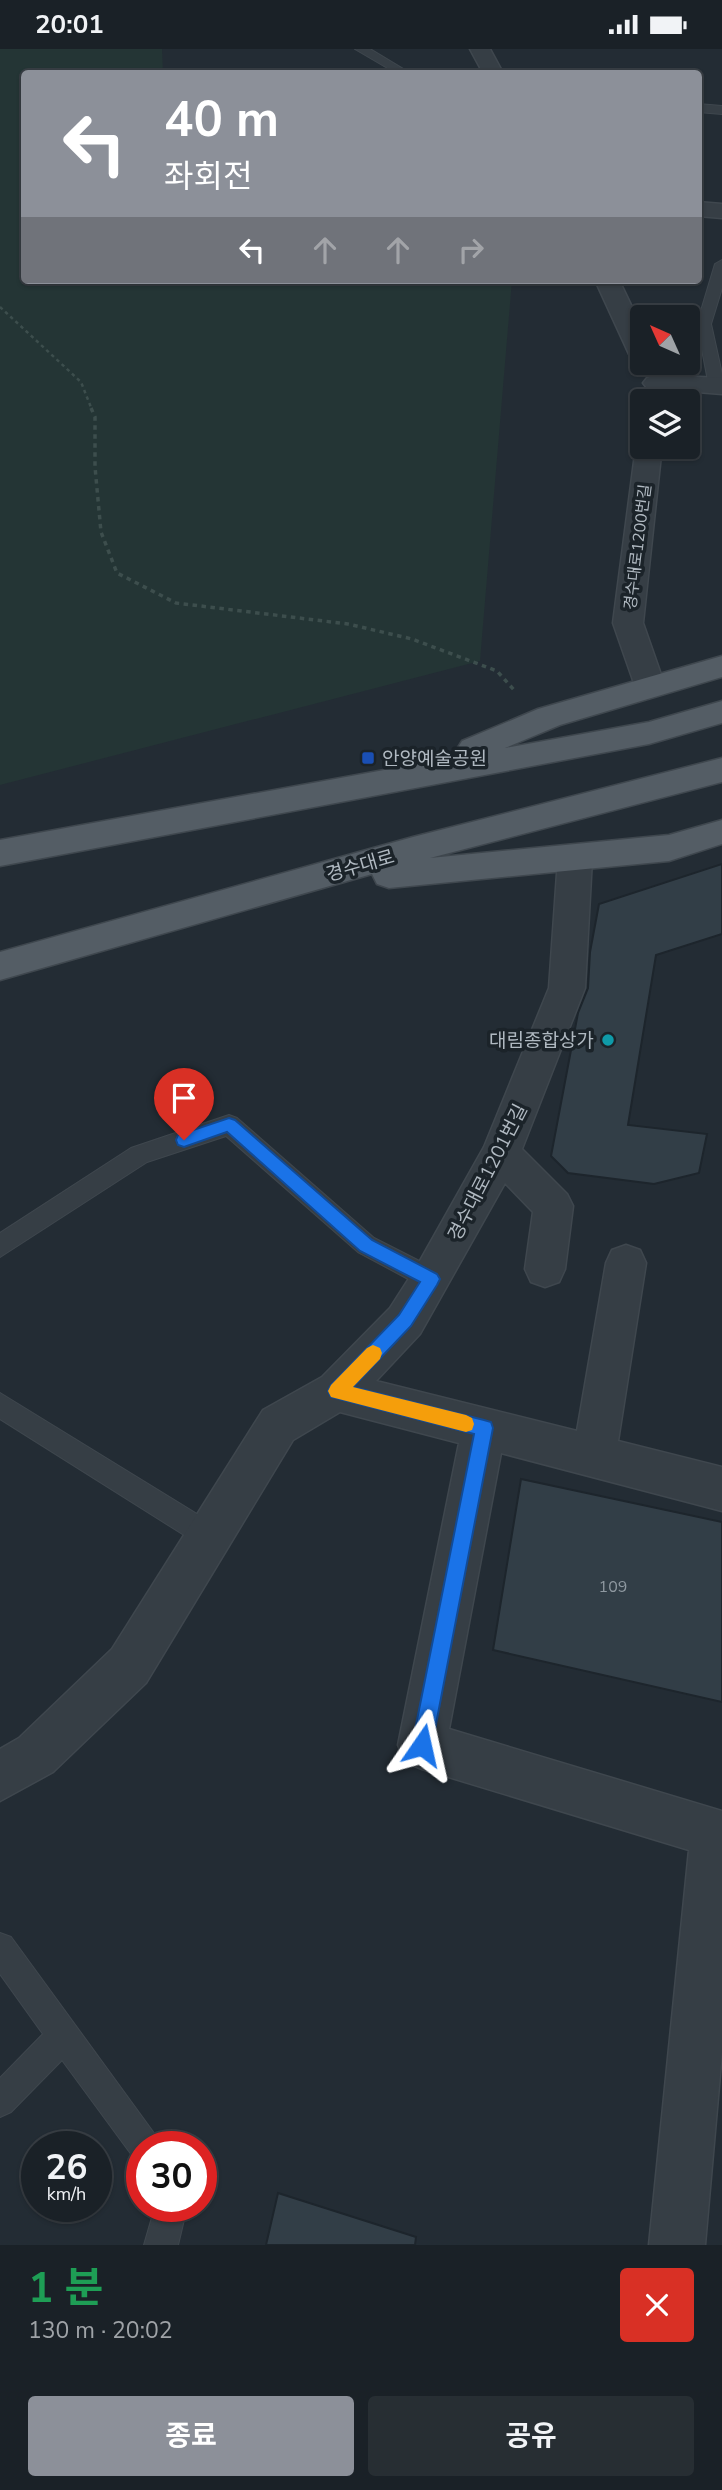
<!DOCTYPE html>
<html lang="ko">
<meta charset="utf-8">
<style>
body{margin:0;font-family:"Nunito Sans","Noto Sans KR",sans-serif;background:#272e33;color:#f1f3f6;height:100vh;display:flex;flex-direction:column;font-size:26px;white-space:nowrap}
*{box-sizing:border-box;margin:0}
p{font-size:23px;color:#9fa3a7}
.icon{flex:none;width:38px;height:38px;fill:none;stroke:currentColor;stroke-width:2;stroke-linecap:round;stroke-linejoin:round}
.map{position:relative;height:2196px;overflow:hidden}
.panel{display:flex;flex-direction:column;background:#1a2127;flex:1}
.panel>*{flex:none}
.top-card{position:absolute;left:21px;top:21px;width:681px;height:214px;border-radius:7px;box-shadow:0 2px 5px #0004,0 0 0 2px #383e44;background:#8c9099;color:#fff;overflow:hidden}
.needle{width:46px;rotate:315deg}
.fabs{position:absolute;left:630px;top:256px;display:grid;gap:14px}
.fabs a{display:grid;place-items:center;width:70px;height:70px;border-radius:7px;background:#1a2127;box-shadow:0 2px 5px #0004,0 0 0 2px #383e44;font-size:35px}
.speed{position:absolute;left:21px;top:2082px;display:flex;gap:14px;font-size:35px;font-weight:700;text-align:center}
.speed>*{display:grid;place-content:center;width:91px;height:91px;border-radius:50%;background:#1a2127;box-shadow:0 2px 5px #0004,0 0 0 2px #383e44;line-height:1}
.speed small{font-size:18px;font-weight:400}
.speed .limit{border:10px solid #d22;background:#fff;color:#111}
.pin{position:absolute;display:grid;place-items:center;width:60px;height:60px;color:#fff;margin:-72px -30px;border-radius:50% 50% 50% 0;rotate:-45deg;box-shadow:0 0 7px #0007}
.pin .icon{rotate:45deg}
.me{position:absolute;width:77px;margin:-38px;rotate:11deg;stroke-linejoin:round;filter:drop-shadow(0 0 5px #0008)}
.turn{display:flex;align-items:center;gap:24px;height:147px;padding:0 28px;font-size:32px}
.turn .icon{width:91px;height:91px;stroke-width:2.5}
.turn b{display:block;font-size:49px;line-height:60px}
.lanes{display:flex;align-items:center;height:66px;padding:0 28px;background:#0003;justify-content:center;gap:35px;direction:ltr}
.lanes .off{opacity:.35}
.round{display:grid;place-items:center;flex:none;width:74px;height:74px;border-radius:7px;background:#272e33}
.overview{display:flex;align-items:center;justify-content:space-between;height:119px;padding:0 28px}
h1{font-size:42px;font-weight:700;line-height:52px;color:#1e9e55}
.primary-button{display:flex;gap:14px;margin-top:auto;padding:14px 28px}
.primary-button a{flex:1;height:80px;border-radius:7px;background:#8c9099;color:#fff;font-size:28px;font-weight:700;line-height:80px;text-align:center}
.primary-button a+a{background:#272e33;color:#f1f3f6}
.status{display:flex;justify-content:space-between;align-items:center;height:49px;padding:0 35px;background:#1a2127;direction:ltr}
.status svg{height:19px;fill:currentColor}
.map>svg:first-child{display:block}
.green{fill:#243535}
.building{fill:#323e47;stroke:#1d252c;stroke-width:2}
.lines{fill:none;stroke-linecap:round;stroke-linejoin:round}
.lane-casing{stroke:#3f474e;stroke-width:2}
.street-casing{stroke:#3f474e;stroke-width:3}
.primary-casing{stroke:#3f474e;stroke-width:3}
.path-far1{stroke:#3d4e4d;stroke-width:2.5;stroke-dasharray:3.5 3.5;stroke-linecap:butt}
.path{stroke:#3d4e4d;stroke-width:3.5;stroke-dasharray:4.5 4.5;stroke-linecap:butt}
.lane{fill:#363e45;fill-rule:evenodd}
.street{fill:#363e45;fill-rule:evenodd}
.primary{fill:#545d65;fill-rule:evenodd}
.route{fill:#1a73e8;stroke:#114b97;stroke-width:2}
.slow{fill:#f59e0b}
.transit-dot{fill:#1a4fb4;stroke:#1b2329;stroke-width:2.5}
.culture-dot{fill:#0f9aa8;stroke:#1b2329;stroke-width:2.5}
.labels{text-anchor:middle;stroke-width:7;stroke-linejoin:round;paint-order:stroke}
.far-street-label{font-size:16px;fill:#b0b9c1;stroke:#1b2329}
.number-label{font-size:16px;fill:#8f99a1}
.poi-label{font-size:19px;fill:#b0b9c1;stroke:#1b2329;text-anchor:start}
.street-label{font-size:19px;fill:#b0b9c1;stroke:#1b2329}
</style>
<div class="status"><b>20:01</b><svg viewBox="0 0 49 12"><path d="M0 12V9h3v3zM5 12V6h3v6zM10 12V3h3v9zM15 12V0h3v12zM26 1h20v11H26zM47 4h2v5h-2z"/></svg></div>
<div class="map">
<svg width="722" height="2196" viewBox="0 0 722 2196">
<rect width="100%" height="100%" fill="#232c34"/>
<path class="green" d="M0 0H162L163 24H24V231H512L480 612 0 736Z"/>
<path class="building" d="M722 815V885L656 906 628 1076 707 1085 699 1124 654 1135 568 1124 551 1107 578 964 588 939 590 903 599 855Z
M521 1430 722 1473V1653L493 1601Z
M278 2144 416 2188 415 2196H266Z"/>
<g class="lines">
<defs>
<path id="lane" d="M355 0H370L410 24H396Z
M698 55 722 57V65L698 63Z
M722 211V239L711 275 722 325V340L717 342 709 337 697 275 715 215Z
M229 1066 237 1069 374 1189 439 1222 443 1230 439 1238 431 1241 423 1238 358 1203 226 1087 147 1113 0 1208V1184L131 1099Z
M0 1344 218 1478 222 1487 218 1496 209 1500 200 1496 0 1370Z
M0 1884 11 1888 156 2087 161 2098H142V2113L134 2109 62 2011 11 2063 0 2068V2029L43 1985 0 1925Z
M155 2158H187L178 2196H144Z"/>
<path id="street" d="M470 0H490L503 24H483Z
M698 153 722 155V169L698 167Z
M595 231H619L642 279V313L633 310 629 305Z
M656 326 722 329V345L647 339 643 334 647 329Z
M639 391H642V397H662L643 574 665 637 661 645 650 648 639 645 635 637 613 574 636 397Z
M575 797 587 801 592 810 585 939 522 1100 567 1145 573 1157 565 1220 559 1233 545 1238 531 1233 525 1220 533 1163 505 1134 420 1285 376 1332 577 1382 606 1214 612 1201 626 1196 640 1201 646 1214 618 1392 722 1418V1462L501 1404 449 1680 722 1762V2003L705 2196H649L689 1801 422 1720 405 1713 398 1696 459 1394 340 1363 293 1391 146 1634 53 1723 0 1752V1700L19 1689 112 1600 263 1361 322 1328 390 1259 417 1217 484 1098 549 939 558 810 563 801Z"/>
<path id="primary" d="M722 607V628L560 676 505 699 649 673 722 652V674L649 695 0 817V791L461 707 457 700 462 692 538 660Z
M722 709V733L430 809 669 786 722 771V795L669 812 389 839 377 835 372 825 0 931V903L413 788Z"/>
</defs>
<use href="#lane" class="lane-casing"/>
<use href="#street" class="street-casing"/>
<use href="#primary" class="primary-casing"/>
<path class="path-far1" d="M0 258 81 333 92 361"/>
<path class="path" d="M91 359 95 368V418L101 483 117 524 176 554 348 575 412 590 497 622 515 642"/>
<use href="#lane" class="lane"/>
<use href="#street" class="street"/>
<use href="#primary" class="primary"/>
</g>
<path class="route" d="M229 1069 235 1071 372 1191 437 1225 440 1230 437 1236 411 1277 353 1338 484 1371 491 1373 493 1379 432 1696 429 1703 422 1706 415 1703 412 1696 474 1385 331 1348 328 1342 331 1336 399 1266 420 1233 360 1202 227 1083 184 1098 178 1096 176 1091 178 1086Z"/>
<path class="slow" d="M373 1296 380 1299 382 1304 380 1310 353 1338 466 1366 472 1369 474 1375 472 1381 466 1383 331 1348 328 1342 331 1336 367 1299Z"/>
<rect class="transit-dot" x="361" y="702" width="14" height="14" rx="3.5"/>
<circle class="culture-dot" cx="608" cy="991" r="7"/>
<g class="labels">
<g class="far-street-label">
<text transform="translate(637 498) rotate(-83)" y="6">경수대로1200번길</text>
</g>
<g class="number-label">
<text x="613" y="1543">109</text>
</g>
<g class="poi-label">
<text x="382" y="716">안양예술공원</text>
<text x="594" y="998" text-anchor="end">대림종합상가</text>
</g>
<g class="street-label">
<text transform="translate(360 816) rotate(-16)" y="7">경수대로</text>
<text transform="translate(487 1123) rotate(-63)" y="7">경수대로1201번길</text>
</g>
</g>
</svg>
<div class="fabs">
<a><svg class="needle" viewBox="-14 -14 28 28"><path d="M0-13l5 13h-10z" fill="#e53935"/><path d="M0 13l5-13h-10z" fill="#9fa3a7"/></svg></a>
<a><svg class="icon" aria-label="layers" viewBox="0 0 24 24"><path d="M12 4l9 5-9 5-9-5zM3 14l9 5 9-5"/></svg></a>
</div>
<div class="speed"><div>26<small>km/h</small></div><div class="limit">30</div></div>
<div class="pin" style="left:184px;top:1091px;background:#d93025"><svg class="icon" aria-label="arrive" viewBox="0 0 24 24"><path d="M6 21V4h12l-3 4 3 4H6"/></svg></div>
<svg class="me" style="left:422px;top:1696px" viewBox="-20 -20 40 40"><path d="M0-17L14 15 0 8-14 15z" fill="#1a73e8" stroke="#fff" stroke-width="4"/></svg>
<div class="top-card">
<div class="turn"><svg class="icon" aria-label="left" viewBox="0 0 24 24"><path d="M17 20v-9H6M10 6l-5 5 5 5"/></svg><div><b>40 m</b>좌회전</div></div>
<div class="lanes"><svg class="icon" aria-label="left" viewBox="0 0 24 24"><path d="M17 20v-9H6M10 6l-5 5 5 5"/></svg><svg class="icon off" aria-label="ahead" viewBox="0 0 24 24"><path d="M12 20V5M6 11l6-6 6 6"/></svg><svg class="icon off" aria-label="ahead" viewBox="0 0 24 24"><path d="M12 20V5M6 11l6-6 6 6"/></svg><svg class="icon off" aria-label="right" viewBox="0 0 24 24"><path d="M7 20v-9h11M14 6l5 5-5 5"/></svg></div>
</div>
</div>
<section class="panel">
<div class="overview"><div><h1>1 분</h1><p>130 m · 20:02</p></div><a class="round" style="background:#d93025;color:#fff"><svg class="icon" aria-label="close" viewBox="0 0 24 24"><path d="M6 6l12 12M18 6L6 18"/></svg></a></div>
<div class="primary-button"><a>종료</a><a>공유</a></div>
</section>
